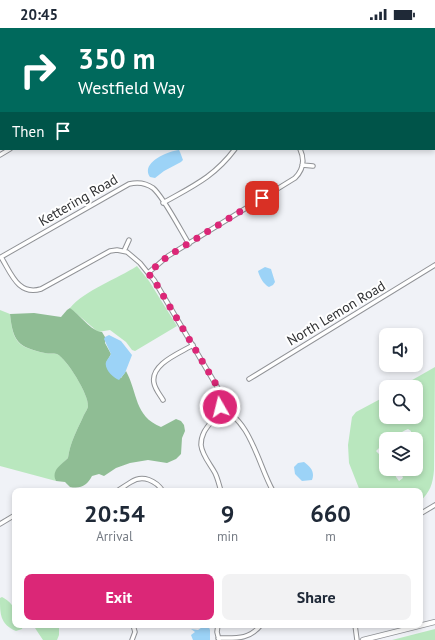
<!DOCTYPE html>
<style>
body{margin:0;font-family:"PT Sans",sans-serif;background:#f2f2f3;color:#1f2937;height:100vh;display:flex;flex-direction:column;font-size:15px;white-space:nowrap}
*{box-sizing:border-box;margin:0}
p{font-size:13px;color:#747a83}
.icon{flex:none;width:22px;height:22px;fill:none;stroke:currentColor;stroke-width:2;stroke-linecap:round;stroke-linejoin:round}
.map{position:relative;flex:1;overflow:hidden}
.details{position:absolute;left:12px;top:460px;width:411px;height:140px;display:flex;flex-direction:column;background:#fff;border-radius:8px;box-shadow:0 2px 6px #0003}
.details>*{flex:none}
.guide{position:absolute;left:0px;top:0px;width:435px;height:122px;box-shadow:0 2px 6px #0003;background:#00695c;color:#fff;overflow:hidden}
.tools{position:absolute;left:379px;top:300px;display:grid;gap:8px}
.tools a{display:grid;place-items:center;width:44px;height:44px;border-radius:8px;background:#fff;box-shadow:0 2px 6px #0003;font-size:20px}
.pin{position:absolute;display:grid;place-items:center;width:34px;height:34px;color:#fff;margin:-17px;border-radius:8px;box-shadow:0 2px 6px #0006}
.me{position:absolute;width:44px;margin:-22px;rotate:352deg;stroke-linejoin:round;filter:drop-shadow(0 0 3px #0008)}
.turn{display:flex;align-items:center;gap:14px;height:84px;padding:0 12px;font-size:18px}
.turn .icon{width:52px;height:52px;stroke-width:2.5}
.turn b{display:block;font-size:28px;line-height:34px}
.then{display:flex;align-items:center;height:38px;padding:0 12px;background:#0003;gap:8px;font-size:15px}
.eta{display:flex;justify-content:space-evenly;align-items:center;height:68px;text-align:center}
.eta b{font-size:24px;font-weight:800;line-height:28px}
.button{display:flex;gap:8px;margin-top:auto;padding:8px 12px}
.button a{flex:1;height:46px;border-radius:8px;background:#db2777;color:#fff;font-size:16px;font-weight:800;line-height:46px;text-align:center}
.button a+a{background:#f2f2f3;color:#1f2937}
.status{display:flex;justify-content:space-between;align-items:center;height:28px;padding:0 20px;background:#fff;direction:ltr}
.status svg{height:11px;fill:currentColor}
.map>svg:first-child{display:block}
.green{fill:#b9e7be;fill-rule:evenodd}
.forest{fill:#8fbd94}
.water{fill:#9cd3f7}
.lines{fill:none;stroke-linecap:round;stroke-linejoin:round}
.stream{stroke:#9cd3f7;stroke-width:1}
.minor-casing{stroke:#909296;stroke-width:5.5}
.major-casing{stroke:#909296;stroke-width:6}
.minor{stroke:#fff;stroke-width:3.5}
.major{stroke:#fff;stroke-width:4.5}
.route{stroke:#db2777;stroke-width:7;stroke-dasharray:0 12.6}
.labels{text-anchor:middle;stroke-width:4;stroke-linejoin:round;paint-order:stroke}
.street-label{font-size:14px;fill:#313234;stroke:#fff}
</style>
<div class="status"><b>20:45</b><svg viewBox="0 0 49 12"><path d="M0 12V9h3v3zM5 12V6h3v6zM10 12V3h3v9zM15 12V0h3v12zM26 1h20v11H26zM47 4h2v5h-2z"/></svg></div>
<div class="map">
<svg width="435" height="612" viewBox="0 0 435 612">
<rect width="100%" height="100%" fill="#f0f2f7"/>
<path class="green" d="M137 238 149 253 177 298 135 323 132 322 126 314 110 302 98 304 70 280C85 262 117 251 137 238Z
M0 282 10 286C13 314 17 319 45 325 49 326 53 325 57 326 67 331 89 367 88 378 88 381 84 386 83 389 77 402 70 415 68 430 61 437 52 442 56 453L0 438Z
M435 339 434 442C433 455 430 465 420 473V463H360L349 435 348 417 352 389 356 384 386 368V389H416V359H400ZM408 401 411 403V406L402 411H416V441H400L403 450 399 453 396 449 394 441H386V424L379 426 376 423 382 417 386 414V411C395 411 400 404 408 401Z
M2 569C16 577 15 583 15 597H23L22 601 16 603C0 596 0 586 0 570Z
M33 597H59V607L57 612H43Z
M435 601V612H392Z"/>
<path class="forest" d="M70 280C79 286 92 304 102 304L105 309V315L111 326 106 335 121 350 126 343C138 365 134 388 161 399L176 391 181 393 184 397 185 403 182 410 181 426 176 431 167 435 148 432 130 435 116 440 104 448 99 446 92 448C87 457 82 461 70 459L65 454 56 453C51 442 61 437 68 430 70 415 77 402 83 389 84 386 88 381 88 378 89 367 67 331 57 326 53 325 49 326 45 325 18 319 13 314 10 286L34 285 61 289 67 282Z"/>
<path class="water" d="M179 122 180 124 183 132 181 134 164 143 155 150 150 149C140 135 168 123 179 122Z
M265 239 271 241 275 254 273 257 269 259C264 257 259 248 258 243Z
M109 307 121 313 132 327 125 345 119 352C113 350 104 341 106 334 107 331 110 329 111 326L104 311 105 309Z
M304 434C311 439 315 444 312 452L302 453 295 446 294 439 298 435Z
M205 597H208L210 602V612H193L191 607 195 604 191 601 198 602Z"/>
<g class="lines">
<path class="stream" d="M358 0V1"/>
<defs>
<path id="minor" d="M153 0V1
M262 1 263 0
M0 114 1 116
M0 127 10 121
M302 137 313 138
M163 175C193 158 214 149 235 121
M124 223 129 212
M1 229C11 245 18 268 41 261L110 223 117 222 127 224 140 235 148 245 154 252 219 362C227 392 201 393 201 417 202 427 210 436 215 445 218 451 219 457 221 463
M1 229 129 156C137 154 146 155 153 160 163 168 181 203 189 216
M148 245 168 228 295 150C303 142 305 132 300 121
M249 351 435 237
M163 372C160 367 155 361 154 355 150 336 180 325 193 317
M220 381C250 389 259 439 273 463
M117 463C122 460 126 457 131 454 143 446 156 453 163 463
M420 486 435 477
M0 496 15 487
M218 597 217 604 219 612
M355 597 357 612
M218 610C236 610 249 612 261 597
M132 612 135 604 133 597"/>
<path id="major" d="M363 612 435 594"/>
</defs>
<use href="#minor" class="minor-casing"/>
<use href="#major" class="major-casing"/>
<use href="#minor" class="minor"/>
<use href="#major" class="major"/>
</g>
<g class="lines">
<path class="route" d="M220 379V367L217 358 154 252 148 245 168 228 262 170"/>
</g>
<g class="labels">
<g class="street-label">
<text transform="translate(78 172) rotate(-30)" y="5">Kettering Road</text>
<text transform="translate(336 285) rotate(-31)" y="5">North Lemon Road</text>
</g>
</g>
</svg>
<div class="tools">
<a><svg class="icon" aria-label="sound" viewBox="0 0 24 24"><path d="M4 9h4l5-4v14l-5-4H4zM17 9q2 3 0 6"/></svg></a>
<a><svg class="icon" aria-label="search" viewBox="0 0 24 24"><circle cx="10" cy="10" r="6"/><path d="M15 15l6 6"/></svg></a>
<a><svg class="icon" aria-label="layers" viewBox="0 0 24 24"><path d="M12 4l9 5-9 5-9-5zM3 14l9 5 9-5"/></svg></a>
</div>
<div class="pin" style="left:262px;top:170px;background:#d93025"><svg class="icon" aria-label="arrive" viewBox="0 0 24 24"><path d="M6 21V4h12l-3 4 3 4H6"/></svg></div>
<svg class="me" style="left:220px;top:379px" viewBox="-20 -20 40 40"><circle r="17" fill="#db2777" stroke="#fff" stroke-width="3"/><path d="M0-11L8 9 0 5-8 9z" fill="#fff"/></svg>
<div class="guide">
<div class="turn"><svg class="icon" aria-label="right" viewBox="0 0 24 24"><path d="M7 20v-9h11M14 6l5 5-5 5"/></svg><div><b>350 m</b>Westfield Way</div></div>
<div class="then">Then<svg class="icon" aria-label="arrive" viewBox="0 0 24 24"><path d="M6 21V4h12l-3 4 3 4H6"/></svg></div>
</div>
<section class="details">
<div class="eta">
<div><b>20:54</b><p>Arrival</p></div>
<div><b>9</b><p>min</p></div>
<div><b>660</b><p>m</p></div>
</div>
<div class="button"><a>Exit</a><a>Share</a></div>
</section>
</div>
